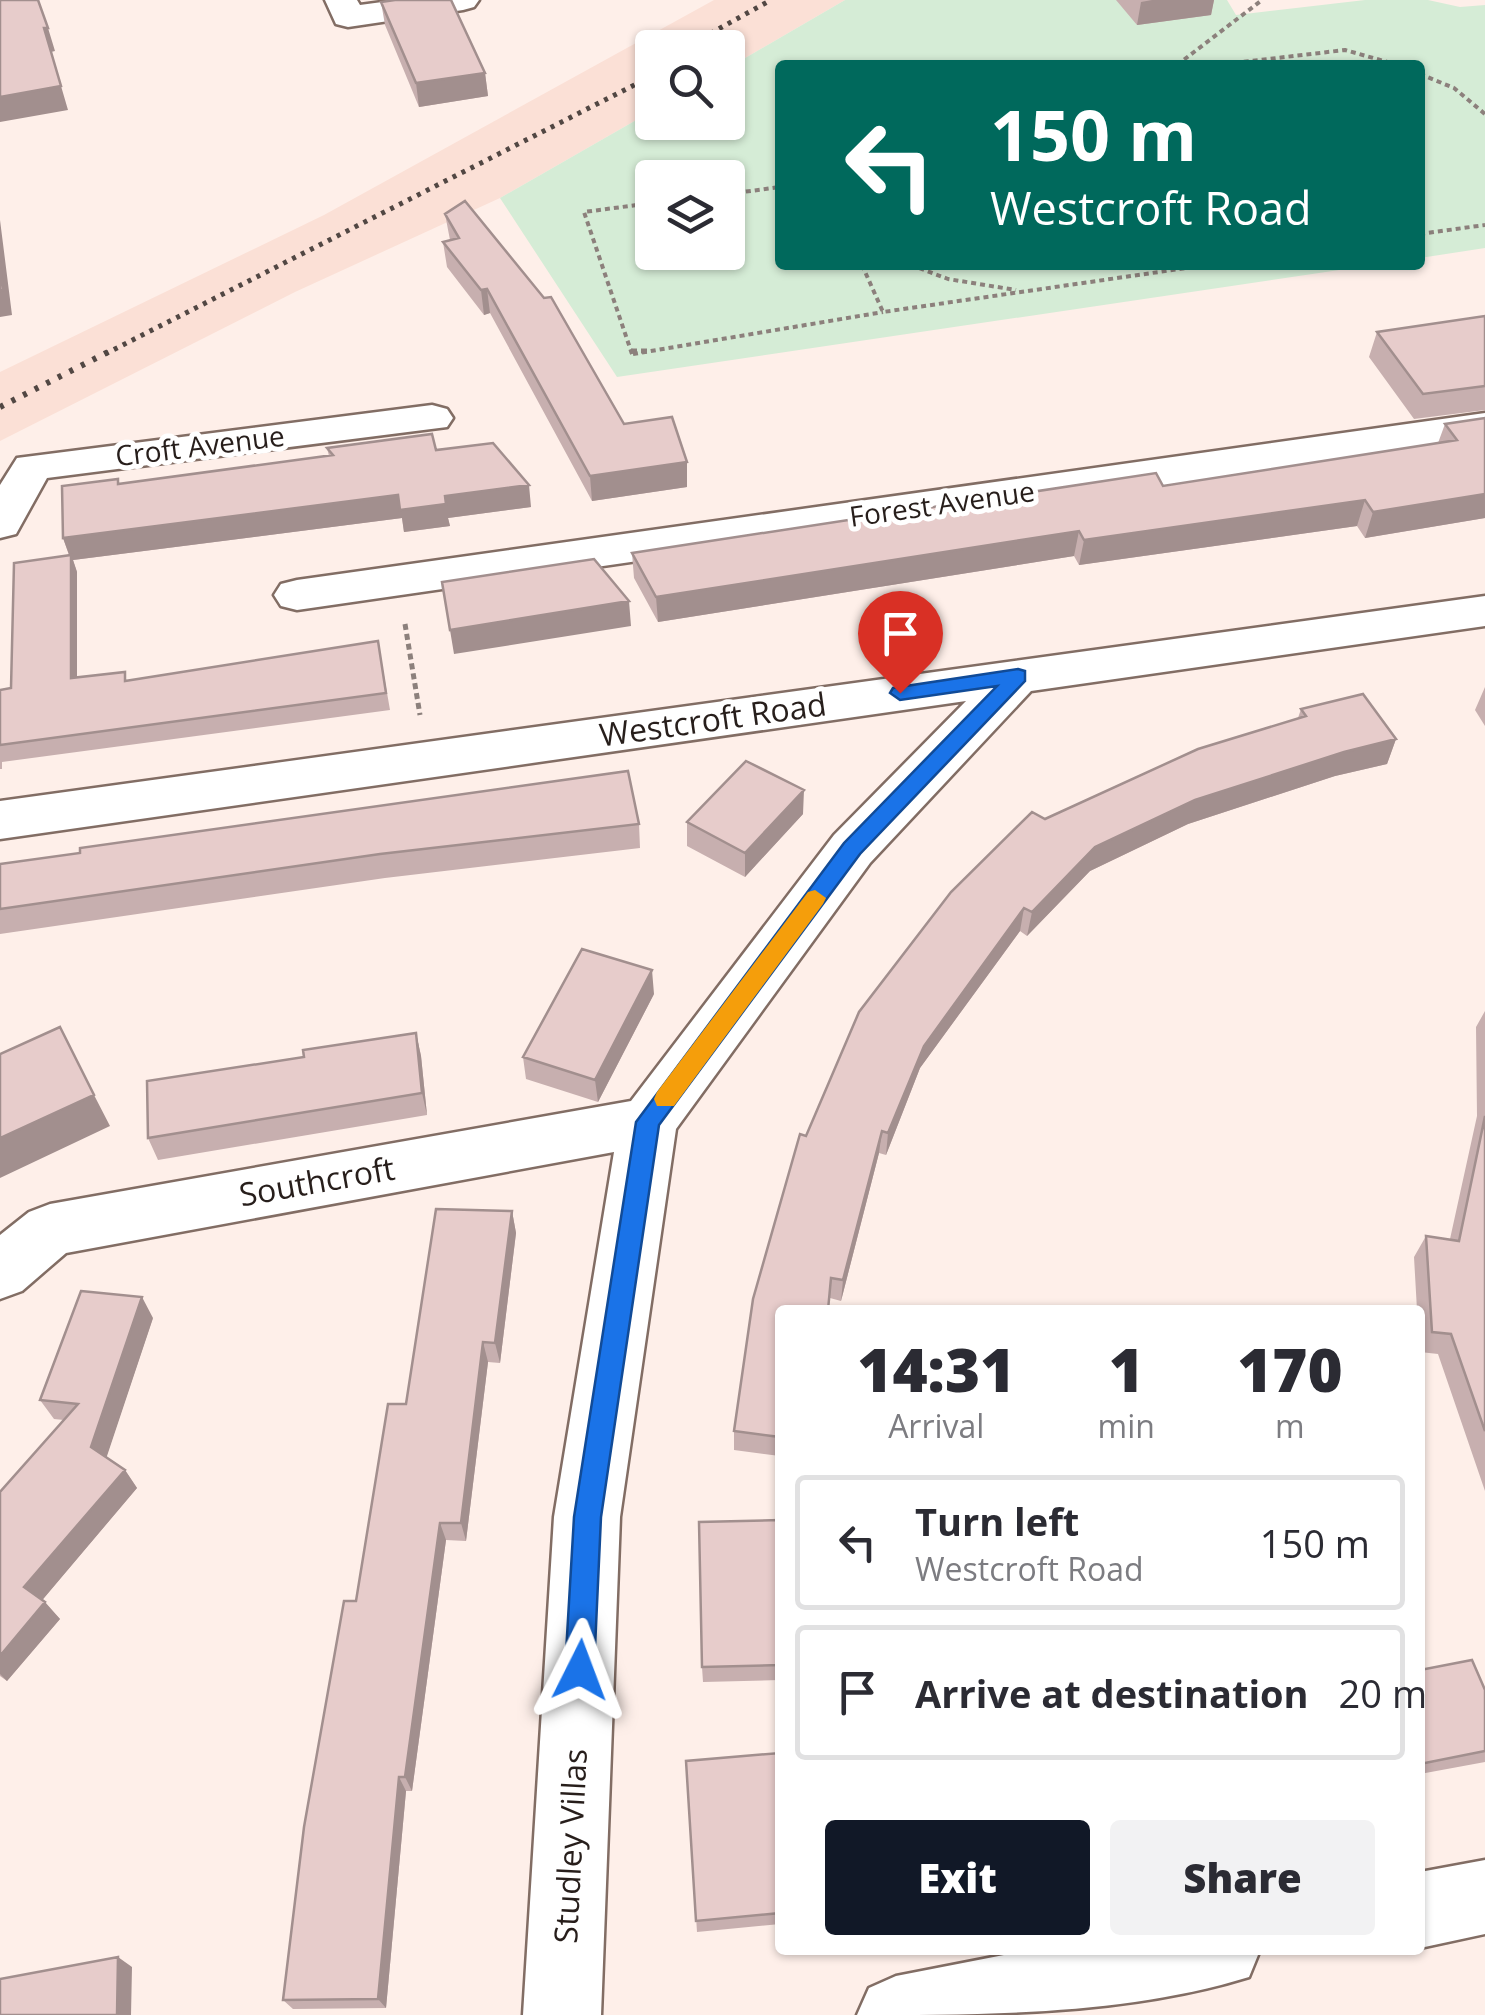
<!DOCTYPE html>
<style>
body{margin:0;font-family:"Open Sans",sans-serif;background:#f2f2f3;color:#2b2b33;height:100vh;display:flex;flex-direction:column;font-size:38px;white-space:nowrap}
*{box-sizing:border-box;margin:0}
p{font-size:32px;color:#7c7c81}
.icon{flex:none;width:55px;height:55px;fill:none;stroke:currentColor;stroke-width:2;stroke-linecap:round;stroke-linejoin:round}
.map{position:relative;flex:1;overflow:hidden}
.drawer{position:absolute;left:775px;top:1305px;width:650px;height:650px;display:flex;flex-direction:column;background:#fff;border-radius:10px;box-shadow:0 2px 8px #0004}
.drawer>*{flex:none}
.hud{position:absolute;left:775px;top:60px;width:650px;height:210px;border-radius:10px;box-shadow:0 2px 8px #0004;background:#00695c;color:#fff;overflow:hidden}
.buttons{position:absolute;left:635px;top:30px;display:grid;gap:20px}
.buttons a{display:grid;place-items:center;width:110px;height:110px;border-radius:10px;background:#fff;box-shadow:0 2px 8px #0004;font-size:50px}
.pin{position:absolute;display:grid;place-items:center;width:85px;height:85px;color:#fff;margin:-102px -42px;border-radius:50% 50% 50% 0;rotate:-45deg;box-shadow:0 0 10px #0007}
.pin .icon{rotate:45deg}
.me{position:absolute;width:110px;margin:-55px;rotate:3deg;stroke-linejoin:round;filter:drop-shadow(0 0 8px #0008)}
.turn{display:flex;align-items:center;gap:35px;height:210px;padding:0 50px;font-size:45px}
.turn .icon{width:130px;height:130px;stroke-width:2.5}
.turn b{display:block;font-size:70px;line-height:85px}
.eta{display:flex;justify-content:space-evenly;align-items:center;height:170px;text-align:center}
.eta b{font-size:60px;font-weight:800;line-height:70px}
.action{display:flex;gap:20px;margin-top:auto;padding:20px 50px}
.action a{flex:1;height:115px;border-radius:10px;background:#111827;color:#fff;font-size:40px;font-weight:800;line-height:115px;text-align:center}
.action a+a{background:#f2f2f3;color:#2b2b33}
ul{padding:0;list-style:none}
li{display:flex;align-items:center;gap:30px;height:135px;margin:0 20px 15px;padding:0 30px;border:5px solid #e1e1e2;border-radius:10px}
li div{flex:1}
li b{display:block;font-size:38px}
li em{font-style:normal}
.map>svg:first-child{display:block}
.built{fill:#fbe0d6}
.green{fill:#d5ecd6;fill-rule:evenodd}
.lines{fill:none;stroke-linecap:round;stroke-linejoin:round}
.minor-casing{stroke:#826d64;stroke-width:5}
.path-far1{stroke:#8c807c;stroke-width:4;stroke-dasharray:5 4;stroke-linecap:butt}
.path{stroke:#8c807c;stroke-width:5;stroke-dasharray:6 4;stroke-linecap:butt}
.minor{fill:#fff;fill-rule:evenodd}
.rail-far1{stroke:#514743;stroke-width:5;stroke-dasharray:4 6;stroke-linecap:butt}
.rail{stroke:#514743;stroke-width:6;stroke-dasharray:4 9;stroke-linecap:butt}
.wall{fill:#c7afaf}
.shaded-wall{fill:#a28f8e}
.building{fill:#e7cccb;stroke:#a28f8e;stroke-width:2.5}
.route{fill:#1a73e8;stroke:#114b97;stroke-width:2.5}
.slow{fill:#f59e0b}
.labels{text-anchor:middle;stroke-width:10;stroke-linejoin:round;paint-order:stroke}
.far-street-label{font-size:28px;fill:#271e1b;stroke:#fff}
.street-label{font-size:32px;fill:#271e1b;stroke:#fff}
</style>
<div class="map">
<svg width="1485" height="2015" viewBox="0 0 1485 2015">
<rect width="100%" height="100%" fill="#feefe9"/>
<path class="built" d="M714 0H845L728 68V48H652V111L500 198 295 292 0 441V372L324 215Z"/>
<path class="green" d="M845 0H1227L1236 15 1365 0H1428L1460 7 1485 5V248L1420 258V65H780V265H1373L617 377 500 198 652 111V122H728V68ZM652 178H728V252H652Z"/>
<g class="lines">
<defs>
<path id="minor" d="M325 0H357L360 5 397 0H479L474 7 463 10 348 27 336 24Z
M432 405 447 409 453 418 447 427 47 478 16 534 0 538V485L17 458Z
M1485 413V439L297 610 281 606 274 595 281 584 297 580Z
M1485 596V626L1031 691 870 863 676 1129 620 1517 601 2015H523L554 1517 614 1152 66 1253 22 1291 0 1299V1235L29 1212 50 1204 631 1101 834 835 966 701 0 839V801Z
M1485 1860V1934L1420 1948V1872Z
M1029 1950H1260L1249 1977C1126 2015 987 2015 857 2015L869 1988 896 1976Z"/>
</defs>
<use href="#minor" class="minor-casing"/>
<path class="path-far1" d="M1177 65 1262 0
M1217 65 1345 50 1398 65
M1420 74 1454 88 1485 114
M728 194 780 187
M1420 234 1485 225
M862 265 883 312 1207 265
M911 265 948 279 1016 290
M632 354 584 212 652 203
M633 354 883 312"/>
<path class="path" d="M631 351H648
M405 624 420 715"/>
<use href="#minor" class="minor"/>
<path class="rail-far1" d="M684 48 771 0
M105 354 652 76"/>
<path class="rail" d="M0 407 110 351"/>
</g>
<path class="wall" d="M1116 0H1214L1211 15 1137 25Z
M381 2 485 73 488 96 419 107 385 25Z
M445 214 624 424 687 462V487L592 501 490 313 484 315 447 267 443 242 450 240Z
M1485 316V410L1414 419 1369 357 1377 332Z
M1485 418V518L1365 538 1357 526 1079 565 1074 556 658 622 634 578 632 553 1163 486 1438 443 1445 424Z
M327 448 436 450 531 507 448 518 450 526 404 532 402 518 73 560 77 572V677L128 681 378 641 390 710 2 762V769H0V690L11 688 69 555 63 538 118 479 119 484 329 456Z
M1485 687V726L1475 710Z
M1301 709 1396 739 1387 764 1335 776 1188 824 1090 871 1027 936 1020 931 920 1068 886 1155 879 1153 841 1301 830 1298 780 1310V1456L734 1450V1431L806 1136 1045 819 1298 718Z
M803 814 745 877 687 846V822Z
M639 824 640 848 385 878 0 934V864Z
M654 994 598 1102 526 1079 523 1057Z
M1485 1011V1491L1438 1354 1420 1352V1310H1417L1414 1257 1426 1236 1450 1239 1477 1116 1476 1027Z
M416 1033 421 1056 427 1115 158 1160 148 1138 304 1057Z
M512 1211 516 1233 500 1363 488 1362 466 1541 446 1540 412 1791H406L386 2008 293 2009 283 2000 356 1601 406 1404Z
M153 1318 106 1457 125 1470 137 1488 42 1600 60 1619 7 1681 0 1676V1492L64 1420 54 1419 40 1400Z
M780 1520V1680L703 1682 702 1667Z
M1420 1670 1485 1690V1762L1420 1774Z
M780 1753V1924L697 1932 686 1761Z"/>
<path class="shaded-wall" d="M1152 0H1214L1211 15 1137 25 1141 2Z
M44 28H48L55 51 51 52Z
M485 73 488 96 419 107 416 83Z
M61 86 68 110 0 122V97Z
M0 220 12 315 0 317Z
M487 289 490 313 484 315 481 290Z
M687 462V487L592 501 590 476Z
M529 485 531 507 448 518 450 526 404 532 402 518 73 560 77 572V695L71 678V560L63 538 398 495 445 496Z
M1485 494V518L1365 538 1373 512Z
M1365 500 1357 526 1079 565 1084 540Z
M1079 531 1074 556 658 622 656 597Z
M629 601 631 626 454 654 450 630Z
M1396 739 1387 764 1335 776 1188 824 1090 871 1027 936 1032 912 1095 847 1195 800 1344 752Z
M804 790 803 814 745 877V853Z
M1024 908 1020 931 920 1068 886 1155 888 1133 924 1046Z
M652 970 654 994 598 1102 595 1080Z
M416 1033 421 1056 427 1115 422 1093Z
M94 1095 110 1126 0 1178V1138Z
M882 1131 879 1153 841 1301 843 1280Z
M512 1211 516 1233 500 1363 495 1343Z
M142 1297 153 1318 104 1465 91 1447Z
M483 1342 488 1362 466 1541 461 1523Z
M125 1470 137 1488 39 1604 24 1587Z
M440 1523 446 1540 412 1791 405 1777Z
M45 1602 60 1619 7 1681 0 1674V1656Z
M399 1777 406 1791 386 2008 378 1999Z
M118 1957 132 1967 131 2015H117Z"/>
<path class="building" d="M0 0H38L48 28H44L61 86 0 97Z
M395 0H451L485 73 416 83 381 2Z
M465 201 544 298 551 297 624 424 672 417 687 462 590 476 487 289 481 290 443 242 459 238 445 214Z
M0 262 3 290 0 291Z
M1485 316V386L1423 394 1377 332Z
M1485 418V494L1373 512 1365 500 1084 540 1079 531 656 597 632 553 1156 473 1163 486 1457 440 1445 424Z
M432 434 436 450 493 443 529 485 445 496 446 504 400 510 398 495 63 538 62 486 118 479V484L333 455 327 448Z
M71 555V678L125 672V681L378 641 386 693 0 745V690L11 688 14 563Z
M594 559 629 601 450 630 442 582Z
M1363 694 1396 739 1344 752 1195 800 1095 847 1032 912 1024 908 924 1046 888 1133 882 1131 843 1280 831 1278 828 1310H780V1437L734 1431 753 1299 800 1134 806 1136 859 1012 951 892 1032 812 1045 819 1198 749 1306 716 1301 709Z
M746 761 804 790 745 853 687 822Z
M628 771 639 824 380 854 0 909V864L80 853V848Z
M582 949 652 970 595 1080 523 1057Z
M60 1027 94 1095 0 1138V1054Z
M416 1033 422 1093 148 1138 147 1081 304 1057 303 1050Z
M1485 1116V1431L1451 1334 1432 1332 1426 1236 1459 1241Z
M436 1209 512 1211 495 1343 483 1342 461 1523H440L405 1777H399L378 1999 283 2000 304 1827 344 1601H356L388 1404H406Z
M81 1291 142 1297 91 1447 125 1470 24 1587 45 1602 0 1656V1492L78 1404 40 1400Z
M780 1520V1665L702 1667 699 1522Z
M1472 1660 1485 1690V1751L1420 1764V1670Z
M780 1753V1913L696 1921 686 1761Z
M118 1957 117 2015H0V1979Z"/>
<path class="route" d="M1018 669 1025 671V681L860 854 659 1125 601 1517 594 1670 590 1680 580 1684 569 1680 565 1670 574 1517 636 1122 844 843 997 686 900 700 890 693 893 688Z"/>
<path class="slow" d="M815 890 826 898 823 904 674 1106H657L654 1099 657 1092 808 892Z"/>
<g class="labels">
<g class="far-street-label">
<text transform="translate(200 446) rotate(-7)" y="10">Croft Avenue</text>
<text transform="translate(942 504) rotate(-8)" y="10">Forest Avenue</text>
</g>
<g class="street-label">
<text transform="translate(713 720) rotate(-8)" y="11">Westcroft Road</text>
<text transform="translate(317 1182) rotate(-10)" y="11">Southcroft</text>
<text transform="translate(571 1846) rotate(-87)" y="11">Studley Villas</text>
</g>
</g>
</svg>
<div class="buttons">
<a><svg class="icon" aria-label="search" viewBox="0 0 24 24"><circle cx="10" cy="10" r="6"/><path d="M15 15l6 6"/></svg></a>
<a><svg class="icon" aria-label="layers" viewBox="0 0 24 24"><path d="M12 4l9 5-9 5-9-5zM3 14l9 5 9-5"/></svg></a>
</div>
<div class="pin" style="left:900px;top:693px;background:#d93025"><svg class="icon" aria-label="arrive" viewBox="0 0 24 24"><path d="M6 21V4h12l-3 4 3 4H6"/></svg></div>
<svg class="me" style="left:580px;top:1670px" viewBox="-20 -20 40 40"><path d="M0-17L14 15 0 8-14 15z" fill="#1a73e8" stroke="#fff" stroke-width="4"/></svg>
<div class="hud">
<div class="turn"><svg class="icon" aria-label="left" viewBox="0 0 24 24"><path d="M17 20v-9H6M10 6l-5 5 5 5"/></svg><div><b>150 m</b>Westcroft Road</div></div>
</div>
<section class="drawer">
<div class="eta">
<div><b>14:31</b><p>Arrival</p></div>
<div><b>1</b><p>min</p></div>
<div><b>170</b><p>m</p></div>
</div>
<ul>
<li><svg class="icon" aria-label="left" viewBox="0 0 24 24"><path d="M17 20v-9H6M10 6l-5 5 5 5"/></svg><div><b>Turn left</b><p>Westcroft Road</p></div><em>150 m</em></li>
<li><svg class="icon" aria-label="arrive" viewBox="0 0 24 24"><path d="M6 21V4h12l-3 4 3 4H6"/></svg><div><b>Arrive at destination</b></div><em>20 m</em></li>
</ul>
<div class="action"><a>Exit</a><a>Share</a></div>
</section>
</div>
